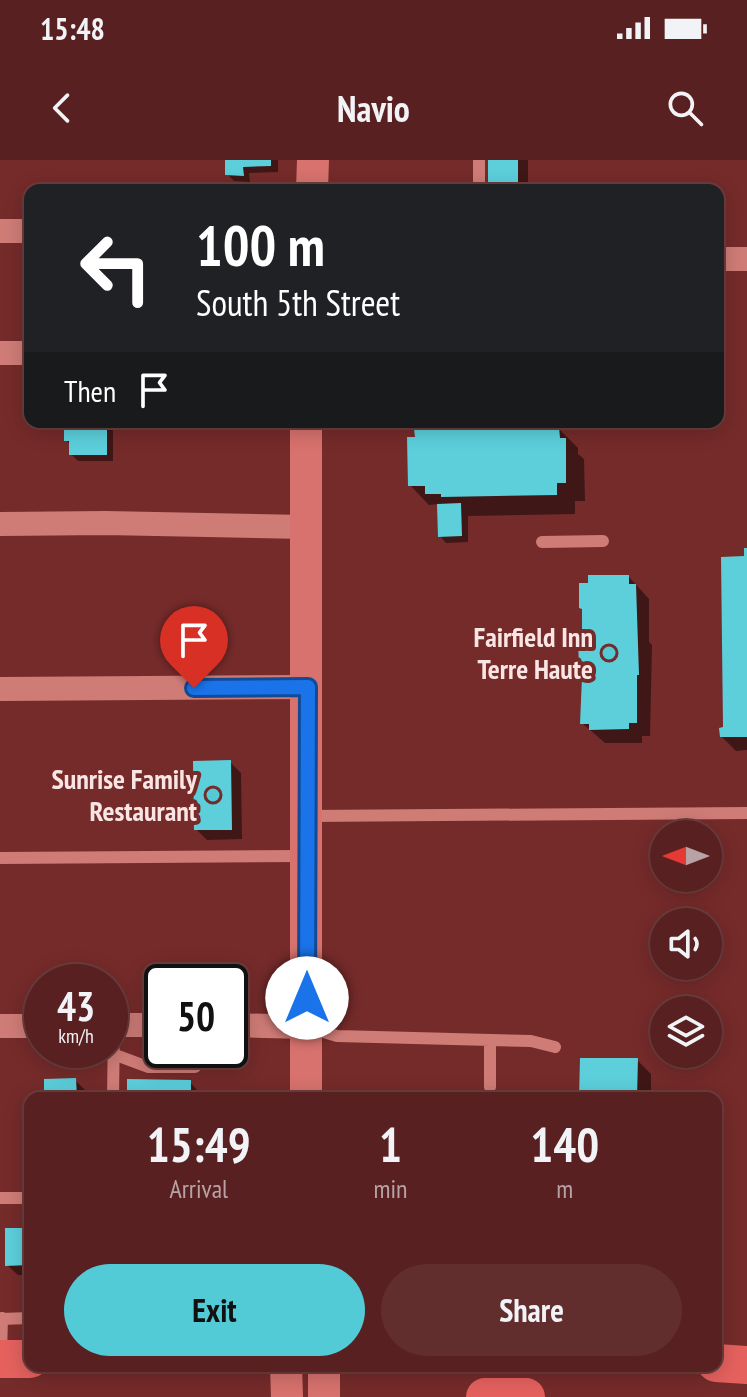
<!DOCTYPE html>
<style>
body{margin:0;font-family:"PT Sans Narrow",sans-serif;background:#612d2d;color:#f1f3f6;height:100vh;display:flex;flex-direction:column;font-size:30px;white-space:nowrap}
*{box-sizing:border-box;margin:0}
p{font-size:26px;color:#b7a3a5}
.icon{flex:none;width:44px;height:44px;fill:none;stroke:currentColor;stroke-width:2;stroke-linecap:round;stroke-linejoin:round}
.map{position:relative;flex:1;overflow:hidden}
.side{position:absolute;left:24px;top:932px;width:698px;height:280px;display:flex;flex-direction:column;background:#582020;border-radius:16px;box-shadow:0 4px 20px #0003,0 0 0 2px #6d3e3e}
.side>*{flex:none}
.guide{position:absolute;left:24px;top:24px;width:700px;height:244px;border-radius:16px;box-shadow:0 4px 20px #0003,0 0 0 2px #6d3e3e;background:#202124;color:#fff;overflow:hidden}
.needle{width:52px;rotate:270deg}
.controls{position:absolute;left:650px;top:660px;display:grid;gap:16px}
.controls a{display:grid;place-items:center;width:72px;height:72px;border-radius:50%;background:#582020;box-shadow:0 4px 20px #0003,0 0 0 2px #6d3e3e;font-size:40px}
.speed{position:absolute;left:24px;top:804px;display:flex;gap:16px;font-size:40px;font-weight:700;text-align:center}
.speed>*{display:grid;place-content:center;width:104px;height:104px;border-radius:50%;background:#582020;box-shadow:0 4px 20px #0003,0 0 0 2px #6d3e3e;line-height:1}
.speed small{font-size:20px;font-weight:400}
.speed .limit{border:4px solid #111;border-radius:12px;background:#fff;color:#111}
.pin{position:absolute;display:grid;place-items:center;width:68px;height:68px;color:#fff;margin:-82px -34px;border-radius:50% 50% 50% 0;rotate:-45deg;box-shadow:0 0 8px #0007}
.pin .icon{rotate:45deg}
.me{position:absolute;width:88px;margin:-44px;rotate:0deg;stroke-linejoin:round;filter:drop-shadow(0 0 6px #0008)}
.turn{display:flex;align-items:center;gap:28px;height:168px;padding:0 40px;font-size:36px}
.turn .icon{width:104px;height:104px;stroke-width:2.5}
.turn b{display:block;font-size:56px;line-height:68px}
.then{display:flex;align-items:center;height:76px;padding:0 40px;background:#0003;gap:16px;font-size:30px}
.eta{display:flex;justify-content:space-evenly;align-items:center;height:136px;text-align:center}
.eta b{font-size:48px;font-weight:700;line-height:56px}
.action{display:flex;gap:16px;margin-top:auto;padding:16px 40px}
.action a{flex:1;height:92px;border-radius:48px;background:#52cbd7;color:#111;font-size:32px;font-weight:700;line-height:92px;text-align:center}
.action a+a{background:#612d2d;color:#f1f3f6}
.status{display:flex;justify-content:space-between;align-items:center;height:56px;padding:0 40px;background:#582020;direction:ltr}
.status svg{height:22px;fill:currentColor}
header{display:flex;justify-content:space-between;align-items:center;height:104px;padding:0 40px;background:#582020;font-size:36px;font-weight:700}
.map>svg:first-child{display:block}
.shadow{fill:#0007}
.building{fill:#5ccfdb}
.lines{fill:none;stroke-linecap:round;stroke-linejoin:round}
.service{stroke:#cf7c77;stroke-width:12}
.minor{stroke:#cf7c77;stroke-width:24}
.secondary{stroke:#d7726e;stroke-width:32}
.trunk{stroke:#e4615e;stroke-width:38}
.route-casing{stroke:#114b97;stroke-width:20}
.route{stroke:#1a73e8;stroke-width:14}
.poi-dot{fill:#52cbd7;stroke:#752b2a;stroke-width:3}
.labels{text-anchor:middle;stroke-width:8;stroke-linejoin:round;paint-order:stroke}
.poi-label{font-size:28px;font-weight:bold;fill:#f9e6e4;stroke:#752b2a;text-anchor:end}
</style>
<div class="status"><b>15:48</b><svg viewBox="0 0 49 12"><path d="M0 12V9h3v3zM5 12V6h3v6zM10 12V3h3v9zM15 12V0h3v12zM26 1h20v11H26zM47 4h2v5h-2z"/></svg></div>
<header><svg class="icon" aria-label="back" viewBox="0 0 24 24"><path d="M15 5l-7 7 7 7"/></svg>Navio<svg class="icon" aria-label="search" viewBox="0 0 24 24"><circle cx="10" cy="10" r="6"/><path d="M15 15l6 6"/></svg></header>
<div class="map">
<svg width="747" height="1237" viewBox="0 0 747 1237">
<rect width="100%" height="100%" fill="#752b2a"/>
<path class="shadow" d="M227 0H278V12L249 13 250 22 234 21 227 14Z
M491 0H528V30H491Z
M66 262H113V301H78L71 294V285L66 280Z
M559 269 578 288V294L584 299 585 341H575V354L468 356V382L446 383 440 376 439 344 429 345 410 325Z
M747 390V590L736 591 722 577 725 569Z
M629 417 649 439V482L652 485 650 576H642V583H605L582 563 584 472Z
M230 602 241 613 242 679 207 680 196 669Z
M637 900 651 914V938H581Z
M75 920 86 931V938H46Z
M190 922 204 938H129Z
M30 1070V1115H18L7 1105Z"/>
<path class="building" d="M225 0H271V6L243 7 244 16 225 15Z
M488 0H518V30H488Z
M64 262H107V295H69V281H64Z
M559 267 560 278H566V323H557V335L441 337V334H425V326H408L407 277H415L414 269Z
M461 343 462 376 438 377 437 344Z
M744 388H747V577H720L719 568 723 567 721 397 744 396Z
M588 415H629V424H636L639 515H637V563H629V569L589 570V564H580L582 517 579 516 578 471H582V449L579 448V423H588Z
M231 600 232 670H194L193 601Z
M580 898H638L637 938H579Z
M76 918 77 938H44V919Z
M127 919 191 920V938H127Z
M5 1068H30V1105L5 1106Z"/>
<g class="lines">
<path class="service" d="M479 0V30
M542 382 603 381
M307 656 747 653
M0 698 305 696
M307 867 337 876 531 881 555 887
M490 881V927
M113 894 148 907H195L215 890
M113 938 114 865
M0 1038H30
M0 1159 30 1158
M1 1195 2 1158"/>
<path class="minor" d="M0 71H30
M718 99H747
M0 193H30
M0 364 106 363 306 367
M0 529 308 527
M110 865H162
M230 865 307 867
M0 866H42"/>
<path class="secondary" d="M312 30 313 0
M306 938V262
M286 1206 287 1237
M324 1237V1206"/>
<path class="trunk" d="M0 1199H30
M716 1203 747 1205
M485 1237H526"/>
</g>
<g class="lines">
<defs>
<path id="route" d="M194 528 308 527 307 838"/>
</defs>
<use href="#route" class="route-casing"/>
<use href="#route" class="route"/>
</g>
<g class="poi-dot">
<circle cx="609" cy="493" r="8"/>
<circle cx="213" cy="635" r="8"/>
</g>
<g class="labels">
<g class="poi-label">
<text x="593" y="487">Fairfield Inn<tspan x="593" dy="32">Terre Haute</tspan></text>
<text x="197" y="629">Sunrise Family<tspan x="197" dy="32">Restaurant</tspan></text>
</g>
</g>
</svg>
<div class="controls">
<a><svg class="needle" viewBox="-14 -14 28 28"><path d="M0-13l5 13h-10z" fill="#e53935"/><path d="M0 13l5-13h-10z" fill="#b7a3a5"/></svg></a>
<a><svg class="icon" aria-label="sound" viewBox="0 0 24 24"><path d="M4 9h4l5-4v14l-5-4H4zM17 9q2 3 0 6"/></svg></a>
<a><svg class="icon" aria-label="layers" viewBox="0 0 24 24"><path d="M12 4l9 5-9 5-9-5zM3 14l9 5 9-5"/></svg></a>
</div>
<div class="speed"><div>43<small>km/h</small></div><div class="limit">50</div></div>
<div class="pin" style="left:194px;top:528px;background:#d93025"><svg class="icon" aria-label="arrive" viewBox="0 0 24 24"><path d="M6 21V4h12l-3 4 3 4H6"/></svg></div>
<svg class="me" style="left:307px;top:838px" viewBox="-20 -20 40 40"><circle r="19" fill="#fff"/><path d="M0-13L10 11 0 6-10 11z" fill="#1a73e8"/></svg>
<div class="guide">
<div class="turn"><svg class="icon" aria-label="left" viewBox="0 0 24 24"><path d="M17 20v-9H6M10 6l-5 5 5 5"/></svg><div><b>100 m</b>South 5th Street</div></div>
<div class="then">Then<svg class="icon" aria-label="arrive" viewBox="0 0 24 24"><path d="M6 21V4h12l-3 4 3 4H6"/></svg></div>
</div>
<section class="side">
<div class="eta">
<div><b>15:49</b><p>Arrival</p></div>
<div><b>1</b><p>min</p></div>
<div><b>140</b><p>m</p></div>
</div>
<div class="action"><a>Exit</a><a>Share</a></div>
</section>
</div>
